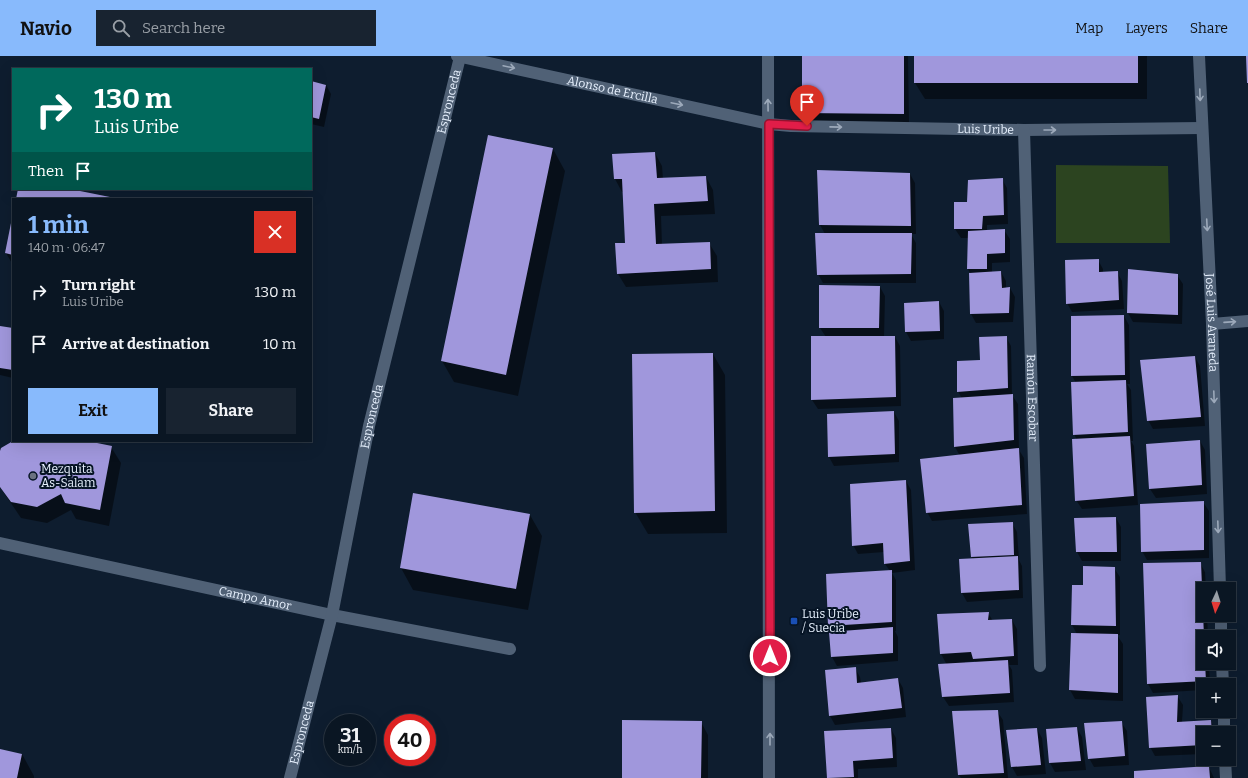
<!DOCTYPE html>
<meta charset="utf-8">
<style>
body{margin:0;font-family:Bitter,serif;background:#182330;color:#f1f3f6;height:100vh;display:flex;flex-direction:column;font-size:15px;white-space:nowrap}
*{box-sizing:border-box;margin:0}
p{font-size:13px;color:#999fa6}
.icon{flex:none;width:22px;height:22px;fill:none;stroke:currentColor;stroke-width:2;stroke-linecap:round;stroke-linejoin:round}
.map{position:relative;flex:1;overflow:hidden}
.drawer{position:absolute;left:12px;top:142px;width:300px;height:244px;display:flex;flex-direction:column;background:#0a1623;border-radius:0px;box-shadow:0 4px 16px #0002,0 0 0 1px #2a3541}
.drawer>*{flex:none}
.banner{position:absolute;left:12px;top:12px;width:300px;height:122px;border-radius:0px;box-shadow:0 4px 16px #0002,0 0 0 1px #2a3541;background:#00695c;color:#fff;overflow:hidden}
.needle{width:26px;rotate:184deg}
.controls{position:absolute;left:1196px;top:526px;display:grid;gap:8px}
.controls a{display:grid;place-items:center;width:40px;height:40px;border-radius:0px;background:#0a1623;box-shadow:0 4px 16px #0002,0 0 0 1px #2a3541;font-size:20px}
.speed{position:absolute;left:324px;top:658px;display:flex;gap:8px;font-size:20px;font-weight:700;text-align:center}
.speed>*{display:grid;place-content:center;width:52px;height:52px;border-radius:50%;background:#0a1623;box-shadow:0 4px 16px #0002,0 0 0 1px #2a3541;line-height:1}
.speed small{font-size:10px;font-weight:400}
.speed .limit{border:6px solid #d22;background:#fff;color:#111}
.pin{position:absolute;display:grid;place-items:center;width:34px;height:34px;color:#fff;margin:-41px -17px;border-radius:50% 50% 50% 0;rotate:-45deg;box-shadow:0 0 4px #0007}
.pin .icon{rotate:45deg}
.me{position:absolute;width:44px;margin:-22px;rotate:0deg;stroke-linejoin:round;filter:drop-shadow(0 0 3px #0008)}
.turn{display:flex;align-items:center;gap:14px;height:84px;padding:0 16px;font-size:18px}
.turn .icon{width:52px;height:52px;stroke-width:2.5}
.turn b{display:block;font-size:28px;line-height:34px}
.then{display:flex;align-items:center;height:38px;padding:0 16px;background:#0003;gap:8px;font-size:15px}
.round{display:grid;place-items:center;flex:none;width:42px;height:42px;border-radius:0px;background:#182330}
.overview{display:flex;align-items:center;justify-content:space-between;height:68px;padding:0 16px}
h1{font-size:24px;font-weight:700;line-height:30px;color:#88bafc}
.primary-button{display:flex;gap:8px;margin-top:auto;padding:8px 16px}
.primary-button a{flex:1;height:46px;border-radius:0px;background:#88bafc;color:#111;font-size:16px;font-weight:700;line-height:46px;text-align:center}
.primary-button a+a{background:#182330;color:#f1f3f6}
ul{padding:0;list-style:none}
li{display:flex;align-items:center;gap:12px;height:52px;padding:0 16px}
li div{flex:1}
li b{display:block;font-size:15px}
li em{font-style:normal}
header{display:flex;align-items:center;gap:24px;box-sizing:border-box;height:56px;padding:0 20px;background:#88bafc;color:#111}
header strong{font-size:19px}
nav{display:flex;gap:22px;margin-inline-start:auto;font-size:14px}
.search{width:280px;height:36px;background:#182330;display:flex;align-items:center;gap:10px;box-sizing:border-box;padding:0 14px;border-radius:0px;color:#999fa6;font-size:15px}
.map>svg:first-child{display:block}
.green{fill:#2c4420}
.shadow{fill:#0007;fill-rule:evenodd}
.building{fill:#a097dc}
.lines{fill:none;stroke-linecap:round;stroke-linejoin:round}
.minor{stroke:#506176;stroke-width:12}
.oneway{stroke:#9ca9ba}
.route-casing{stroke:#92132f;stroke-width:10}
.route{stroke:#e11d48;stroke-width:7}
.worship-dot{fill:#6b7280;stroke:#061425;stroke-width:1.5}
.transit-dot{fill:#1a4fb4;stroke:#061425;stroke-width:1.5}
.labels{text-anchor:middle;stroke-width:4;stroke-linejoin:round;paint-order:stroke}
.street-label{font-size:12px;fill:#e7f1fe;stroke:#061425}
.poi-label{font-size:12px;fill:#e7f1fe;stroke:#061425;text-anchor:start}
</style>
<header>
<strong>Navio</strong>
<div class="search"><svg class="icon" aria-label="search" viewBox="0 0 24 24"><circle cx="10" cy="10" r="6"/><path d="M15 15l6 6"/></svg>Search here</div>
<nav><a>Map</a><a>Layers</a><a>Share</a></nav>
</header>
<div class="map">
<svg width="1248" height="722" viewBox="0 0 1248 722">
<rect width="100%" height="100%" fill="#0e1d2f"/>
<path class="green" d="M1056 109 1168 110 1170 187H1056Z"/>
<path class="shadow" d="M803 0H908L909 67 808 66 803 57Z
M915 0H1147V43H925L915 27Z
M311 27 326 29 331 38 324 71 311 68Z
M489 80 553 93 565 115 518 340 454 326 442 305Z
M655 97 662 110 663 123 706 121 713 134 715 158 661 160 662 189 709 187 717 200 718 226 626 231 618 218 626 187 624 136H622L615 123Z
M910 118 915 127 916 178H911L916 187V227H823L818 218 825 178 820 169Z
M1002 123 1007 132 1008 168 987 169V175L1004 174 1010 183V206L992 207V216H1001L1006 225V233L1010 232 1015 241 1013 266 976 267 971 258 970 217 968 213 969 182H961L955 173 968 147Z
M19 133H66L114 143H17Z
M13 164V209L6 197Z
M1098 204 1103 213V217L1117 216 1122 225 1124 253 1072 256 1067 247Z
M1177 219 1183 228 1182 268 1133 266 1128 257Z
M880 231 885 240 884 281H895L900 290 901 350 818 353 812 344 826 281 820 272Z
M939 246 944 255V283L911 285 906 276 905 248Z
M1124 260 1129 269 1130 328H1127L1131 334 1133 385H1131L1134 390 1138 449 1082 453 1076 444 1077 384 1074 378 1076 327 1072 320V261Z
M0 271 13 273V322L0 319Z
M1006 281 1011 290 1012 339 1018 348 1019 394 1024 402 1027 458 932 465 927 456 960 400 955 391 962 343 958 335 981 305Z
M713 298 725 319 727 477 648 478 635 456Z
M1195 301 1200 310 1205 370 1153 373 1148 364Z
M894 356 899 365V406L834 410 829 401Z
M16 385H82L111 391 121 407 109 470 76 463 71 454 47 467 21 462 0 431V400Z
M1200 385 1205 394 1207 438 1156 442 1150 433Z
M906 425 911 434 915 514 892 517 896 524V575H895L898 581V605L837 610 832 601V576L829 570 827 519 890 515 885 508 884 496 858 498 853 489Z
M414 438 530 459 542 480 528 554 413 534 401 512Z
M1203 446 1209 455V502L1147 504 1142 495Z
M1116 462 1121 471V505H1082L1077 496Z
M1012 467 1017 476 1019 504 1022 510 1023 542 967 546 962 537 960 504 973 503 972 501 969 469Z
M1200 507 1205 516 1206 533H1203V559H1207L1208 581H1203V607H1209L1210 629H1203V634L1153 637 1148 628Z
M1114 512 1120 521V579H1117L1123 588V645L1075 643 1070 634 1077 578 1072 569 1073 530H1084Z
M988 557 993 565 1012 564 1017 573 1018 609H1009L1012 614 1014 646 949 650 943 641 939 609H947L941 598ZM975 605 976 607 965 608V606Z
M855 612 860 621 861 627 898 623 903 632 906 661 835 669 830 660Z
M1178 641 1183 649 1182 666 1211 665 1216 677H1203V698L1155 700 1150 691Z
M997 655 1003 664 1008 722H961L958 718Z
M701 666 708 679V722H623Z
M1121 666 1127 675 1129 709 1094 711 1089 702Z
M1077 672 1082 681 1086 714 1055 716 1050 707Z
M891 673 896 682 897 711 858 713V722H828L825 676Z
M1037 673 1042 682 1046 718 1017 720 1012 711Z
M0 694 22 698 34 720V722H0Z
M1209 711 1214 722H1135Z"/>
<path class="building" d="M802 0H904V58L802 57Z
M914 0H1138V27H914Z
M1246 0H1248V27H1247Z
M311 25 326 29 319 63 311 61Z
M488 79 553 92 506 319 441 305Z
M655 96 657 122 706 120 708 145 654 148 656 188 710 186 711 213 617 218 615 187H625L622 123H614L612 98Z
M817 114 910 117 911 170 819 169Z
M1003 122 1004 159 983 160 982 173H954V146H967L968 124Z
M18 133H70L115 142 16 143Z
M12 162H13V199L5 197Z
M1005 173V197L987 198V213H967L968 175Z
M815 177H912L911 218 817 219Z
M1099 203V216L1118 215 1119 244 1066 248 1065 204Z
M1128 213 1178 218V259L1127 257Z
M1001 215 1002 232 1010 231 1009 257 970 258 969 217Z
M819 229 880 230 879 272H819Z
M939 245 940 275 905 276 904 247Z
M1124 259 1125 319 1071 320V260Z
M0 270 13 272V314L0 312Z
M811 280H895L896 341 811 344Z
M1007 280 1008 332 957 336V305L980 304 979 281Z
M713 297 715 455 634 457 632 298Z
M1195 300 1201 361 1147 365 1140 304Z
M1126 324 1128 376 1073 379 1071 326Z
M1013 338 1014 384 954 391 953 342Z
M894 355 895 398 828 401 827 358Z
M1130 380 1134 440 1075 445 1072 383Z
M1200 384 1202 429 1149 433 1146 388Z
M13 385H87L112 390 100 454 65 447 61 438 37 451 11 446 0 431V395L1 392Z
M1019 392 1022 449 926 457 920 403Z
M906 424 910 505 884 508 883 487 852 490 850 428Z
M413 437 530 458 516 533 400 512Z
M1204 445V494L1141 496 1140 448Z
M1116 461 1117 496H1076L1074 462Z
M1013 466 1014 499 971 501 968 468Z
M1018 500 1019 534 961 537 959 503Z
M1201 506 1204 581H1203V607H1205L1206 625 1147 628 1143 507Z
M1083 510 1115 511 1116 570 1071 569 1072 529H1083Z
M892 514V566L828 570 826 518Z
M989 556 988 564 1012 563 1014 600 973 603 971 596 940 598 937 558Z
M893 571V597L831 601 829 576Z
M1071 577 1118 578V637L1069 634Z
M1008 604 1010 637 942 641 938 608Z
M856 611 857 627 898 622 902 652 829 660 825 614Z
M1178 639 1177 666 1211 664 1212 677H1203V689L1149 692 1146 641Z
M998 654 1004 717 958 719 952 655Z
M622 664 702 665 701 722H622Z
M1122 665 1125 700 1088 703 1084 667Z
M1077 671 1081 705 1049 707 1046 673Z
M891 672 893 702 853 705 854 721 827 722 824 675Z
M1037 672 1041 709 1011 711 1006 674Z
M0 693 22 698 17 722H0Z
M1209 710 1210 722H1134V715Z"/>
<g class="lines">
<g class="minor">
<path id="s1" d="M457 0 769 68 791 70 1024 74 1202 72"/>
<path d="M768 0 769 722"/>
<path id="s2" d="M1199 0 1212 268 1220 533"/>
<path id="s3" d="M1024 74 1040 610"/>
<path d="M1212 268 1248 265"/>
<path id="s4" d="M0 487 332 559 510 593"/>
<path d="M1221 559V581"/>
<path d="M1222 607 1223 629"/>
<path d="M1224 655V677"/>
<path d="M1225 703 1226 722"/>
<path id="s5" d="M290 722 332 559 369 370 460 1"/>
</g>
</g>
<defs><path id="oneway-shaft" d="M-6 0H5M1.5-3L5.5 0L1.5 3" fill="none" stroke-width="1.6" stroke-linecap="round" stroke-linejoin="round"/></defs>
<g class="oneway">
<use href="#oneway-shaft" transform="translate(509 11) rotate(12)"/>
<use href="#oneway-shaft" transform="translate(1200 39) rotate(88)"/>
<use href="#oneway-shaft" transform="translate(677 48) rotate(12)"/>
<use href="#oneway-shaft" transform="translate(768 49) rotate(-91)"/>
<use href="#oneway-shaft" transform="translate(836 71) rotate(1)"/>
<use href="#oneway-shaft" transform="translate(1050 74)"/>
<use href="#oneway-shaft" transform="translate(1207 169) rotate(87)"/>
<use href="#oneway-shaft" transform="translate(1230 266) rotate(-4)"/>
<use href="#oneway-shaft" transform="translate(1214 341) rotate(88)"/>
<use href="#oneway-shaft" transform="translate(1218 471) rotate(88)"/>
<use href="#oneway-shaft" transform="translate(770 683) rotate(-90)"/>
</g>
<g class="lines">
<defs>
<path id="route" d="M770 600 769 68 807 70"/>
</defs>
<use href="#route" class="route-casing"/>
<use href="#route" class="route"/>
</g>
<circle class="worship-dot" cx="33" cy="420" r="4"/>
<rect class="transit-dot" x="790" y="561" width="8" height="8" rx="2"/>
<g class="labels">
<g class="street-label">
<text dy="4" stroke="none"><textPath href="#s1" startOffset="159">Alonso de Ercilla</textPath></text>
<text dy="4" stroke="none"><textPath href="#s5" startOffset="695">Espronceda</textPath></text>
<text dy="4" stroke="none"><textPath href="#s1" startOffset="536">Luis Uribe</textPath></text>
<text dy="4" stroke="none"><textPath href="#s2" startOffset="267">José Luis Araneda</textPath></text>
<text dy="4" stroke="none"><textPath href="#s3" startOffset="268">Ramón Escobar</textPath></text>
<text dy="4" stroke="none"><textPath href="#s5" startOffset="371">Espronceda</textPath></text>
<text dy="4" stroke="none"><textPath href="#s4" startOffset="261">Campo Amor</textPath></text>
<text dy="4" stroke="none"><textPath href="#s5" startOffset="47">Espronceda</textPath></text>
</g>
<g class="poi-label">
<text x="41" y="417">Mezquita<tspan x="41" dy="14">As-Salam</tspan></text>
<text x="802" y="562">Luis Uribe<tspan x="802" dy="14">/ Suecia</tspan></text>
</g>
</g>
</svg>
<div class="controls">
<a><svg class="needle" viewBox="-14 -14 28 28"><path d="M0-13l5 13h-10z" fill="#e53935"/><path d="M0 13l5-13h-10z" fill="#999fa6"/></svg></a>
<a><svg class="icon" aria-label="sound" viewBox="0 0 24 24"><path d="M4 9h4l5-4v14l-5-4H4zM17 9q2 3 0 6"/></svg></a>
<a>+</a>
<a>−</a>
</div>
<div class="speed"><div>31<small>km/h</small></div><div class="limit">40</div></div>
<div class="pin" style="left:807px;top:70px;background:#d93025"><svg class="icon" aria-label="arrive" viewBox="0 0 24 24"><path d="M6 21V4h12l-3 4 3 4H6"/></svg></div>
<svg class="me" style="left:770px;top:600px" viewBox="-20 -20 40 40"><circle r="17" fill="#e11d48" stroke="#fff" stroke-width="3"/><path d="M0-11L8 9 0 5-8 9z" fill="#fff"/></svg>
<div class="banner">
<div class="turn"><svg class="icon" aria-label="right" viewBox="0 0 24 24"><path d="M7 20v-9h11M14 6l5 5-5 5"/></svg><div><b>130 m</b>Luis Uribe</div></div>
<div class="then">Then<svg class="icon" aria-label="arrive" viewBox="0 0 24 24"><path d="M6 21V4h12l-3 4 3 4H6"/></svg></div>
</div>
<section class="drawer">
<div class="overview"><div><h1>1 min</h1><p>140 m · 06:47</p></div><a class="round" style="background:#d93025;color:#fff"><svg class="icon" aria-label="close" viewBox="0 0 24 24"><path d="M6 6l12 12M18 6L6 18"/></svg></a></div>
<ul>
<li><svg class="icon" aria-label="right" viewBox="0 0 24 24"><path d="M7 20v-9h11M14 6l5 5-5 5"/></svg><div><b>Turn right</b><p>Luis Uribe</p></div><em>130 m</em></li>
<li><svg class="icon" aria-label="arrive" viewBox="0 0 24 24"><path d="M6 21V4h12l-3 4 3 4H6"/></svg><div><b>Arrive at destination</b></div><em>10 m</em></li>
</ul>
<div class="primary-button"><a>Exit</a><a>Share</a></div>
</section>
</div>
